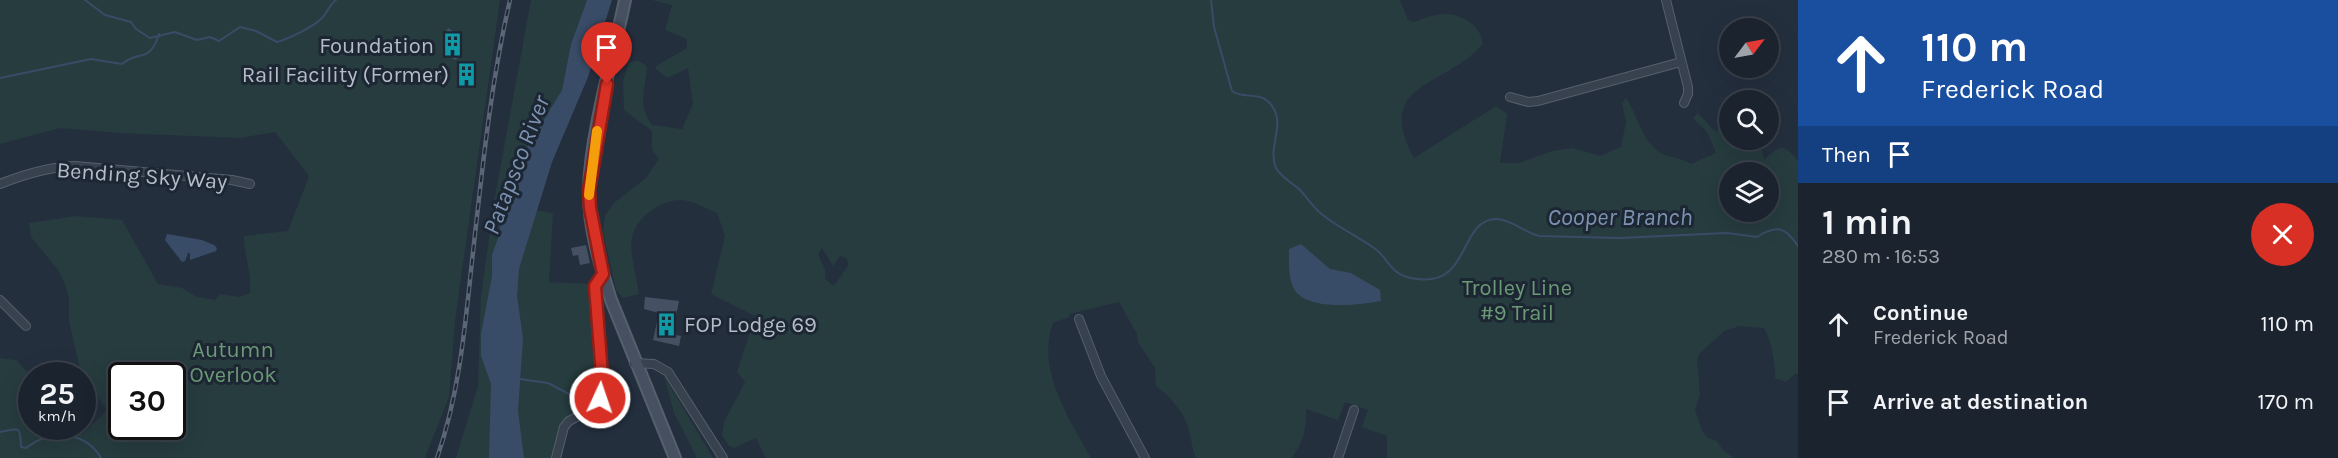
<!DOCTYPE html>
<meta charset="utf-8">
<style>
body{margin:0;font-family:Karla,sans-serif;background:#242b36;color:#f1f3f6;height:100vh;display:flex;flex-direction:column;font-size:22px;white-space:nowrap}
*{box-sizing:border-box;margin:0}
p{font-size:20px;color:#a0a4aa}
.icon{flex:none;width:33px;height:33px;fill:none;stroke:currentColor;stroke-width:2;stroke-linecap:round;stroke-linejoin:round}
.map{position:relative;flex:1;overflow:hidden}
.panel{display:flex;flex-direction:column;background:#1b232e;width:540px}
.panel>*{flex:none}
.top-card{background:#1a4fa0;color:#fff;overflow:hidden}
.needle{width:39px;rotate:58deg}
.fabs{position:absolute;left:1719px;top:18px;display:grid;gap:12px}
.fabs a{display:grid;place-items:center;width:60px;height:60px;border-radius:50%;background:#1b232e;box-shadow:0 6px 24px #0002,0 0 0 2px #39404a;font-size:30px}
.speed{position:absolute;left:18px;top:362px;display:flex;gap:12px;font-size:30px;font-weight:700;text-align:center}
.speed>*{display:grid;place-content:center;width:78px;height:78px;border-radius:50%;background:#1b232e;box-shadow:0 6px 24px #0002,0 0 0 2px #39404a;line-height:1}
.speed small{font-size:15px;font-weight:400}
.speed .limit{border:3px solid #111;border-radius:9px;background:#fff;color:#111}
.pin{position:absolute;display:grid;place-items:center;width:51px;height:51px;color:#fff;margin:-62px -26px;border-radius:50% 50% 50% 0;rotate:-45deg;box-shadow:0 0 6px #0007}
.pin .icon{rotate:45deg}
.me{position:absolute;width:66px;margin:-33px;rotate:3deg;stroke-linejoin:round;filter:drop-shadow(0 0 4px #0008)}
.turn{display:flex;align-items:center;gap:21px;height:126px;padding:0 24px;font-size:27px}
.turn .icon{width:78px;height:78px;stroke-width:2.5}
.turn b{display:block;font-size:42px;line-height:51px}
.then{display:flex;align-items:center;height:57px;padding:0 24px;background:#0003;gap:12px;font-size:22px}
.round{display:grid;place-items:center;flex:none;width:63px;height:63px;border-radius:32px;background:#242b36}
.head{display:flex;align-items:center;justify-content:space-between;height:102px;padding:0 24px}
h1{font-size:36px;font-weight:700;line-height:45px}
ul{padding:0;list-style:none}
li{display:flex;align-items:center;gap:18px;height:78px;padding:0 24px}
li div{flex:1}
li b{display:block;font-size:22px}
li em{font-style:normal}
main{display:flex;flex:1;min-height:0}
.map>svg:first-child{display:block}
.green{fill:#263c3f;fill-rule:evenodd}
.water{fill:#394c67}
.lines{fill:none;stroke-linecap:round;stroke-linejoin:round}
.stream{stroke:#394c67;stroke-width:2}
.building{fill:#455162}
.minor-casing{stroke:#565f6c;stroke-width:10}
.secondary-casing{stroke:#565f6c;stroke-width:14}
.minor{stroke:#38414e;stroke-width:8}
.secondary{stroke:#465061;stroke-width:10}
.rail-casing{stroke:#5a6575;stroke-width:4.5}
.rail{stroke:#1d2633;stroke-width:2;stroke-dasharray:7;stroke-linecap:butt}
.route-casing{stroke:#8d1f18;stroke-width:15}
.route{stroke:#d93025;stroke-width:10}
.slow{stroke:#f59e0b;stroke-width:10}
.labels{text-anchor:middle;stroke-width:6;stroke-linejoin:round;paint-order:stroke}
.poi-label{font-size:22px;fill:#b4bcc9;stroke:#1d2633;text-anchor:end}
.street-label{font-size:22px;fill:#b4bcc9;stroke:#1d2633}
.park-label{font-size:22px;fill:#6b9a76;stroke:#1d2633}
.water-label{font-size:24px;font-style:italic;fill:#7c92b1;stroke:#1d2633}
</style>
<main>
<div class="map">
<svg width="1798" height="458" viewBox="0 0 1798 458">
<rect width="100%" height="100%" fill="#242f3e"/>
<path class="green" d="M0 0H500L455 321 449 397 425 458H0V358L16 360 31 376 32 426H68L83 434 107 410 81 373 69 321V298L65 284 58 270 31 237 29 223 76 216 122 220 158 284 182 288 197 297 215 300 220 294 239 297 250 293C252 273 244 256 244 236L288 231 309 176 275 132 240 138 119 133 60 128 0 144ZM122 375H172V426H122Z
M531 0H587L571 44 562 90 519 160 504 205 553 213 549 282 592 284 598 389 590 405 566 418 561 425 552 458H456L478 386 481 296 494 202Z
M652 0H1400L1408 20 1413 22C1423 19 1435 13 1446 14 1464 15 1481 26 1483 44 1445 88 1373 82 1414 158L1496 106 1507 114 1500 163H1519L1552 151 1572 148 1600 156 1621 147 1626 122 1622 103 1626 98C1638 115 1642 144 1663 154 1672 158 1682 158 1691 164L1716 153 1707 132 1693 118 1698 113 1715 131 1729 127 1730 140H1759L1764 160C1779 145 1784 143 1798 161V374H1795L1786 382 1775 378C1776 367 1771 338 1764 328L1740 326 1724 331 1699 354 1697 360 1700 394 1695 410 1702 431 1708 438 1717 441 1723 450 1734 458H1387V436L1362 427 1368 410 1345 402 1338 420 1306 409C1307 429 1303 442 1292 458H1196C1192 449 1192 443 1190 434 1187 416 1171 397 1156 386L1155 368 1138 342 1137 334 1119 302 1069 314V317L1053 323C1036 370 1069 418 1091 458H766L756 438 734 448 729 446 722 435 724 422 745 382 737 372 750 332 774 333 753 315 711 294 725 236 717 213C707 209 691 200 681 200 661 200 636 217 632 238 629 252 637 279 639 294L623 298 616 290 603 232 605 216 614 203 646 178 659 159 652 150V131L624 110 623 81 629 63 637 60 647 66C646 88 637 106 652 125L682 129 693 104 688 68 667 78 656 69V66L687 48V39L665 30 672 5ZM1730 172H1768V212H1730ZM822 248 833 266 840 256 846 258 849 264 834 286 825 279V270L818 254Z
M664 376 713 458H697L674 413Z"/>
<path class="water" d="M587 0H612L588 77 552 162 519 269 517 296 523 338 518 411 524 458H489L491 384 481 356V334L492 276V255L498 238 509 183 519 160 562 90 571 44Z
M167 234 202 240 214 245 217 248 216 251 190 260V253H188L185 261 182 262 165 240Z
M1301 244 1330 269 1351 273 1380 290 1381 301C1359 305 1304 312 1293 287 1288 275 1289 261 1289 249Z"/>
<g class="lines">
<path class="stream" d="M85 0 105 15 131 22 136 29 150 38 175 32 197 40 210 37 219 41 240 27 256 31 277 42C288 39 313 27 321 19 328 13 328 6 336 0
M1211 0 1214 27 1232 91C1245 100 1261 90 1272 106 1286 125 1267 147 1276 168 1281 177 1292 183 1299 189 1308 198 1314 209 1324 216 1340 228 1358 237 1374 248 1391 260 1389 276 1417 279 1472 286 1458 219 1497 219 1513 220 1523 232 1539 236L1620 238 1727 233 1757 237C1776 225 1785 226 1798 246
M0 78 91 59 122 64C139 49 149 65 159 34
M520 379 548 383 584 402
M0 432C21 428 20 426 21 447L26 448C49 430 85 430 101 458"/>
</g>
<path class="building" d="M448 28 460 36 459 43 462 48 456 60 445 55 443 50 445 34Z
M586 245 590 263 580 265 578 255 573 256 571 248Z
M645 297 679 301 672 334 681 336 679 346 653 340 659 313 644 309Z"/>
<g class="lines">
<defs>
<path id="minor" d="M1666 0 1688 87V94L1684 103
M1510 97 1528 102 1538 101 1681 62
M0 184C25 174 48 167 75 166L232 180 250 184
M0 300 26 326
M1079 319 1101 376 1145 458
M634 363 654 364 668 372 723 458
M556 458 564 427 569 421 593 409 602 390 595 286 603 274
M1338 458 1354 410"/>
<path id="secondary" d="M625 0C613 58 591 130 589 189 588 226 600 265 611 300L675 458"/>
</defs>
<use href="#minor" class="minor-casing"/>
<use href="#secondary" class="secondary-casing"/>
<use href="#minor" class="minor"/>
<use href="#secondary" class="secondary"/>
<defs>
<path id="rail" d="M437 458C459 395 465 328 472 261 482 173 490 86 510 0"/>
</defs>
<use href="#rail" class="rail-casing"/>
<use href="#rail" class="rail"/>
</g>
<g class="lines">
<defs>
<path id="route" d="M600 398 602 375 595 286 603 274 590 208 589 190 607 84"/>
</defs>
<use href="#route" class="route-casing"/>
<use href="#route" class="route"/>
<path class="slow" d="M589 195 597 131"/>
</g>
<defs>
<symbol id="building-bare" viewBox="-9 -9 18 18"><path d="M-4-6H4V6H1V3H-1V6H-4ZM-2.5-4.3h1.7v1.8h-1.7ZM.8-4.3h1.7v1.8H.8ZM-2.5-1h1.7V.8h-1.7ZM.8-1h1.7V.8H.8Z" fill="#0f9aa8" stroke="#1d2633" stroke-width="2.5" paint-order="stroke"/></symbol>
</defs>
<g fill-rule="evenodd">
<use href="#building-bare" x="436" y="28" width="33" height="33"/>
<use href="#building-bare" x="450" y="58" width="33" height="33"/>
<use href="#building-bare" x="650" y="308" width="33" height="33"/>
</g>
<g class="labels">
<g class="poi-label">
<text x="434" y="53">Foundation</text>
<text x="449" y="82">Rail Facility (Former)</text>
<text x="684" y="332" text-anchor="start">FOP Lodge 69</text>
</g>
<g class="street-label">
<text transform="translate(142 175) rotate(4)" y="8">Bending Sky Way</text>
</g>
<g class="park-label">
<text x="1517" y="295">Trolley Line<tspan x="1517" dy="25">#9 Trail</tspan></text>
<text x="233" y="357">Autumn<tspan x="233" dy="25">Overlook</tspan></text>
</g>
<g class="water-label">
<text transform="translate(516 165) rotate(-69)" y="8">Patapsco River</text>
<text x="1620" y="225">Cooper Branch</text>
</g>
</g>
</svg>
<div class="fabs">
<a><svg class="needle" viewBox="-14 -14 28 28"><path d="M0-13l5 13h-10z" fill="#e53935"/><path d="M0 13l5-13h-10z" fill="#a0a4aa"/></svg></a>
<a><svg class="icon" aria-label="search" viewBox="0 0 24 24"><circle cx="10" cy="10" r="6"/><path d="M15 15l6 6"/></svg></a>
<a><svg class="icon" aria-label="layers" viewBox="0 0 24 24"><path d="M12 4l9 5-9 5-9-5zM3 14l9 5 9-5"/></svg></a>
</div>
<div class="speed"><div>25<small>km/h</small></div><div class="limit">30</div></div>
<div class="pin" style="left:607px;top:84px;background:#d93025"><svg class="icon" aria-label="arrive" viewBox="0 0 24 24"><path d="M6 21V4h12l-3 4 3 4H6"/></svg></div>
<svg class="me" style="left:600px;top:398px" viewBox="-20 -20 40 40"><circle r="17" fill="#d93025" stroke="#fff" stroke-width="3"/><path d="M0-11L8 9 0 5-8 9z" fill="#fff"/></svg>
</div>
<section class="panel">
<div class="top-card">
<div class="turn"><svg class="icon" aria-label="ahead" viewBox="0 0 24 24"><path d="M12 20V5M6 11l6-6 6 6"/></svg><div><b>110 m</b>Frederick Road</div></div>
<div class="then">Then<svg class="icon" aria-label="arrive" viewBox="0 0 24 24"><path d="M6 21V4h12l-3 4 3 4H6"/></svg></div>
</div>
<div class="head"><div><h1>1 min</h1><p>280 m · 16:53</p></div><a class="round" style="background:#d93025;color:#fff"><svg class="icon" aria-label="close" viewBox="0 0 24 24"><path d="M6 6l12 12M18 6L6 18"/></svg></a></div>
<ul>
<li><svg class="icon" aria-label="ahead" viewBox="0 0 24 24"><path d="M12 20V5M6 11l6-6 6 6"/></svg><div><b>Continue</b><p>Frederick Road</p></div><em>110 m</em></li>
<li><svg class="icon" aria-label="arrive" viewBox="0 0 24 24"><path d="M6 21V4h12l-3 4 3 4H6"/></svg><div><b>Arrive at destination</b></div><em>170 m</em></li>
</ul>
</section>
</main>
